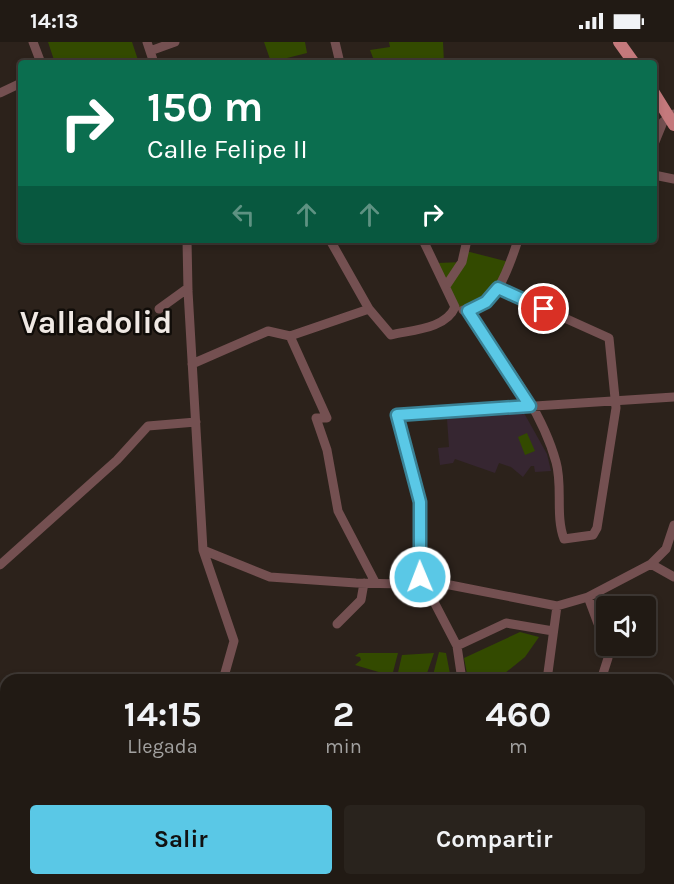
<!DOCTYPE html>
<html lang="es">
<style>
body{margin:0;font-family:Karla,sans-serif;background:#29231d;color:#f1f3f6;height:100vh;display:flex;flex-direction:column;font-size:22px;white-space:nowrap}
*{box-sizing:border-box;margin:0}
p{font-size:20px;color:#a2a1a0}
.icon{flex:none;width:33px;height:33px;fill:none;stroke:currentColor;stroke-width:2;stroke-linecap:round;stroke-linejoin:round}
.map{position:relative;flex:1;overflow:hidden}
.panel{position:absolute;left:0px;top:632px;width:675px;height:212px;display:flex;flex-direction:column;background:#211a14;border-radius:18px 18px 0 0;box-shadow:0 3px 9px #0003,0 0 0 2px #3e3834}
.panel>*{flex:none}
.guide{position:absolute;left:18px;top:18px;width:639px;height:183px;border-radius:6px;box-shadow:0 3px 9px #0003,0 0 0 2px #3e3834;background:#0b6e4f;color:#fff;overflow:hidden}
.tools{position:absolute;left:596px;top:554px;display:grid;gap:12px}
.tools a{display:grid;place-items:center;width:60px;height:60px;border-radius:6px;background:#211a14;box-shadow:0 3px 9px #0003,0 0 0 2px #3e3834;font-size:30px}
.pin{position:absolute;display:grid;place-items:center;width:51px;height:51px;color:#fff;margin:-26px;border:3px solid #fff;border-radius:50%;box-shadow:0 2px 6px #0007}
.me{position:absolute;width:66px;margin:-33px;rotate:359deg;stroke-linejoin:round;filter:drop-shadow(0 0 4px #0008)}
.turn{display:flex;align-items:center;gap:21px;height:126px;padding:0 30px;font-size:27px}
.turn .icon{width:78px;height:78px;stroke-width:2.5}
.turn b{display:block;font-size:42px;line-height:51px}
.lanes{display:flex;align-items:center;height:57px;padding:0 30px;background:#0003;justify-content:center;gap:30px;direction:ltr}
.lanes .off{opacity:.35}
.eta{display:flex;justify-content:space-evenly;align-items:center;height:102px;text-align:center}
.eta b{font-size:36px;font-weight:700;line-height:42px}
.action{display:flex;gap:12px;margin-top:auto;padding:12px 30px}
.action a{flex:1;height:69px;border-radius:6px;background:#5ac8e6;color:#111;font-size:24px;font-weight:700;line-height:69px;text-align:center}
.action a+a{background:#29231d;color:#f1f3f6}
.status{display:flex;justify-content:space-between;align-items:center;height:42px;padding:0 30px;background:#211a14;direction:ltr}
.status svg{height:16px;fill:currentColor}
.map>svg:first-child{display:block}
.education{fill:#362631}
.green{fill:#334a00}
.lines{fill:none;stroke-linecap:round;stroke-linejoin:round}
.minor{stroke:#745051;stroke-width:9}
.major{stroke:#c4797c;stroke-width:12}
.route-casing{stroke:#3a8296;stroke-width:15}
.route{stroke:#5ac8e6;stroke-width:10}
.labels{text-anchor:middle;stroke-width:5;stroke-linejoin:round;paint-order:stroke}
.town-label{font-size:32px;font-weight:bold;fill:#f0e9e4;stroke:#110d09}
</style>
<div class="status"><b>14:13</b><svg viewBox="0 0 49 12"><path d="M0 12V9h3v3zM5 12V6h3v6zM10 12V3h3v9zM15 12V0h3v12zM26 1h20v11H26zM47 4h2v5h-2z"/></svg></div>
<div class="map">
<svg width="674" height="842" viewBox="0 0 674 842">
<rect width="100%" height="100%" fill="#2c221b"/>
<path class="education" d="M524 371 547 412 551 429 535 430 534 424H531L523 435 511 425 499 421 495 431 455 417 453 421 440 423 438 406 449 405 447 377Z
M0 694 6 698V775H0Z
M75 837H180L181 842H75Z
M321 837H433L434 841 296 842Z
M661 837 666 842H583L582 838Z"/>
<path class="green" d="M48 0H132L139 21H55Z
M264 0H305L307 11 271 20Z
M389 0H443L444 21H375L370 8 390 5Z
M466 209 509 220 501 239 476 265 460 266 437 221 464 220Z
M527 391 535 409 525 413 518 395Z
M520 590 539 595 525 615 499 636 468 637 464 616Z
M439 610 446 611 451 637H432Z
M359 611H398L392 634 355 623 361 618 360 615 355 614Z
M434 611 425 637 397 635 402 613Z
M3 704 6 713V733L0 735V705Z
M35 837H63V842H32Z
M605 837H651L653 842H607Z"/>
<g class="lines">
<path class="minor" d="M33 0 41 21
M147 0 154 21
M335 0 340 21
M150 9 175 0
M0 51 21 41
M654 102 663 80 674 72
M654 133 674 137
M187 198 188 249 203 508 234 599 223 638
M330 198 369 267 391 293C411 288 446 287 455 265
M423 198 455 265
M446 244 462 220 467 198
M159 267 188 246
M463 268C494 275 511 219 518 198
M468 269C500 315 541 365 556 420 563 444 555 473 564 497L593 493 597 486 616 366 609 296 498 246
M290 294 327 376H316L327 408 338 469 375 540
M290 294 369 267
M192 322 268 289 290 294
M203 508 270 535 356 541 450 543 557 564 588 555 651 522 666 507 674 483
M651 522 674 535
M0 523 117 418 148 384 196 380
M420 542V461L397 373 674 355
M420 542 432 556 457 604 462 638
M588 555 606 603
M337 582 361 558 364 541
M457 604 506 581 553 589
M547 638 557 564
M601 638 608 616 606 603
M669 708 674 709
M0 781 6 782
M669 801 674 797
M669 833 674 838
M67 837V842
M183 837 184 842
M250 842 251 837
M446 842 451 837"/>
<path class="major" d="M619 0 634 21
M654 51 674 83"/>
</g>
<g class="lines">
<defs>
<path id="route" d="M420 535V460L397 373 530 364 468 269 486 260 498 246 544 267"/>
</defs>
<use href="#route" class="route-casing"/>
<use href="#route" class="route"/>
</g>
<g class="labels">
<g class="town-label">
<text x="96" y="291">Valladolid</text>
</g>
</g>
</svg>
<div class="tools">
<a><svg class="icon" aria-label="sound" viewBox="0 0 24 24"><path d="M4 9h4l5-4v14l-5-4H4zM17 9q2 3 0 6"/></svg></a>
</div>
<div class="pin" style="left:544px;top:267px;background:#d93025"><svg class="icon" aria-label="arrive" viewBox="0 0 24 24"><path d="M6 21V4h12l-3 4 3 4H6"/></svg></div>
<svg class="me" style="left:420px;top:535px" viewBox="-20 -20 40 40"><circle r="17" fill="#5ac8e6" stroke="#fff" stroke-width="3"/><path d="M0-11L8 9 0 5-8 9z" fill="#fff"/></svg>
<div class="guide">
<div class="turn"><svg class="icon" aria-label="right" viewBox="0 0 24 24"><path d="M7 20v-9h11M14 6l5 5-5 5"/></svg><div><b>150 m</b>Calle Felipe II</div></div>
<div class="lanes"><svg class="icon off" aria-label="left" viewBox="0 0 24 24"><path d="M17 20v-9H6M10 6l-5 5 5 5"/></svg><svg class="icon off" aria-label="ahead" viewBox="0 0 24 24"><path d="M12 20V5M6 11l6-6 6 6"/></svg><svg class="icon off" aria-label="ahead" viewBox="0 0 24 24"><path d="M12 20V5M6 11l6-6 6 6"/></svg><svg class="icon" aria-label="right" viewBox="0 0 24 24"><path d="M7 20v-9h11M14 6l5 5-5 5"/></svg></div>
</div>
<section class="panel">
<div class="eta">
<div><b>14:15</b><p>Llegada</p></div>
<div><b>2</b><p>min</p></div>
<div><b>460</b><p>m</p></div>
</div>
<div class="action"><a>Salir</a><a>Compartir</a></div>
</section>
</div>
